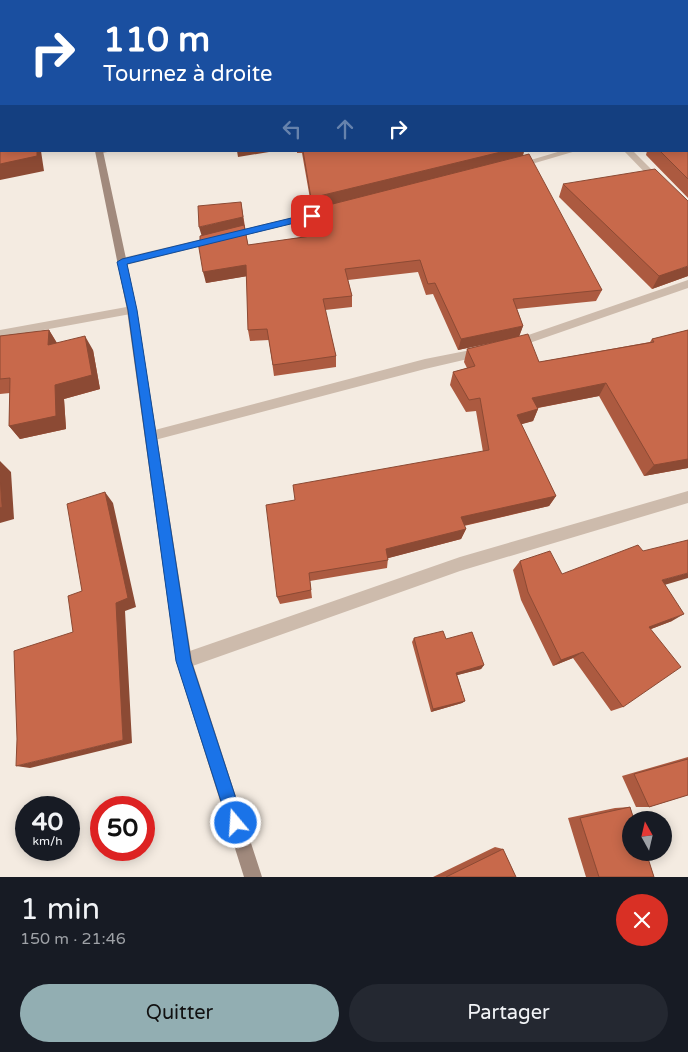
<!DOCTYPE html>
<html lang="fr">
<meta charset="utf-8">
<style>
body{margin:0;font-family:"Varela Round",sans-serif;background:#242831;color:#f1f3f6;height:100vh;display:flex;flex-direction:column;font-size:19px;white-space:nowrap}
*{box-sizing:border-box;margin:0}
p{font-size:16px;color:#9ea1a6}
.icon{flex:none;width:28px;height:28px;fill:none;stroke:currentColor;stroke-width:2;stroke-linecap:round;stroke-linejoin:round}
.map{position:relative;height:877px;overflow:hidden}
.side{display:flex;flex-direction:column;background:#171b24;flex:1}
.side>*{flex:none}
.top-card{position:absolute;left:0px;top:0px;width:689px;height:152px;box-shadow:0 2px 12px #0003;background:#1a4fa0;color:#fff;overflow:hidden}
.needle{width:32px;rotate:352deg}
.controls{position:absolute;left:622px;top:811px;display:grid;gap:10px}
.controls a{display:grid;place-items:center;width:50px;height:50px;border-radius:50%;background:#171b24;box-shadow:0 2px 12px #0003;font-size:25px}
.speed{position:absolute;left:15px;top:796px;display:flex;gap:10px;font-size:25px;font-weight:700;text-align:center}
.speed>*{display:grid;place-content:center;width:65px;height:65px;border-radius:50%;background:#171b24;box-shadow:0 2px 12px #0003;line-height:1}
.speed small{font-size:12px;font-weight:400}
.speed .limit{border:8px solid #d22;background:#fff;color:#111}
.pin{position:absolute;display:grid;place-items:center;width:42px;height:42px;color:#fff;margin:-21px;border-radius:10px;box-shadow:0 2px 8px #0006}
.me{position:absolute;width:55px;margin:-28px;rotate:342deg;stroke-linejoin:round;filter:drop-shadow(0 0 4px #0008)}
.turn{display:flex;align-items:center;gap:18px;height:105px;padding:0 20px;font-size:22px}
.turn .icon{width:65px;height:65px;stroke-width:2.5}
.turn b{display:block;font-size:35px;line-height:42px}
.lanes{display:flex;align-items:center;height:48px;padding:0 20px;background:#0003;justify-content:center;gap:25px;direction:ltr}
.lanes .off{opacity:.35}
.round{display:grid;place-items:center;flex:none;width:52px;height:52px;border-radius:26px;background:#242831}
.summary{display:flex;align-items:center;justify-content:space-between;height:85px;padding:0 20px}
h1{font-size:30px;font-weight:600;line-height:38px}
.primary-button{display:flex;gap:10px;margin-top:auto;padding:10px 20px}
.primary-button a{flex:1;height:58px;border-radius:30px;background:#92aeb2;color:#111;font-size:20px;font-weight:600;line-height:58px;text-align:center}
.primary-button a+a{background:#242831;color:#f1f3f6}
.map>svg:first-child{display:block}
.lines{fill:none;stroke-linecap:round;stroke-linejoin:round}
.minor{fill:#cdbbac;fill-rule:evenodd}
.secondary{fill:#a18a7d;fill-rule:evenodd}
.wall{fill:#ac5a40}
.shaded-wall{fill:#8c4a34}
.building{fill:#c8694b;stroke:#8c4a34}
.route{fill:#1a73e8;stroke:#114b97}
</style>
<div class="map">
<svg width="688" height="877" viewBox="0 0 688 877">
<rect width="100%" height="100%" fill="#f4ebe1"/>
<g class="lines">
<path class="minor" d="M96 151H111L96 155Z
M561 151H576L518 168 514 165Z
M624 151H633L661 179V183H655Z
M328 209 333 212 331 214 122 266 117 262 122 258Z
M688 280V288L515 348 509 344 511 341Z
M132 306 137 310 136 313 0 338V330Z
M481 348 485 349 487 352 485 355 425 369 151 441 147 440 145 436 147 432 151 431 425 359Z
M688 491V503L460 571 184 669 179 666 176 661 179 656 184 653 460 557Z"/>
<path class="secondary" d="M57 0H63V1H57Z
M95 151H103L137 310 192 661 262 877H244L176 661 127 310Z"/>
</g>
<path class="wall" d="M688 0V198L646 155 647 151H688Z
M297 151H524L523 156 602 290 596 301 517 309 523 326 519 336 539 362 650 342 652 339 688 330V468L644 476 599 396 538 408V409L533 421 521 424 556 496 549 506 464 526 466 529 461 539 388 558 387 568 310 581 312 598 280 604 277 597 295 500 483 452 476 411 466 412 450 385 453 372 467 368 464 362 467 349 508 339 458 350 433 294 426 295 418 272 348 280 352 296V307L325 310 336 356V367L274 376 269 340 250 341 248 330 247 276 206 283 200 242 202 236 241 202 248 245 317 235 314 220 313 209 312 210 302 153H297Z
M563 184 688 276 652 289 559 197Z
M49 330 57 343 93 350 100 389 64 399 66 429 20 439 9 426 10 393 0 394V336Z
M520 561 562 574 665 585 672 621 651 629 623 707 611 711 573 658 553 666 521 600 513 570Z
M414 638 446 639 484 665 481 669 457 675 465 701 462 703 431 712 412 642Z
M688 757V795L649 807H636L622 776Z
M630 807 654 877H586L568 818 615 808Z
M495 847 503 849 516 877H433Z"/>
<path class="shaded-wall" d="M37 151H41L44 171 0 180V164Z
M237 151H275L238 157Z
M505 151H524L522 158 312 210 311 198Z
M243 217 249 256 202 237 199 227Z
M246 265 248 276 206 283 203 272Z
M688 266V276L652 289 659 276Z
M523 326 519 337 458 350 461 339Z
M49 330 58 345H48Z
M85 336 93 350 100 389 64 399 66 429 20 439 9 426 55 385Z
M606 383 599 396 526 410 532 398Z
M538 409 533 421 512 427 517 415Z
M688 459V468L644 476 654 465Z
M0 461 11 472 14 519 0 523Z
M105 492 113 503 136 607 125 611 132 743 30 768 16 766 123 740Z
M556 496 549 506 457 527 461 517Z
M466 529 461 539 385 559 386 549Z
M688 573V578L651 589 662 580Z
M684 614 672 621 638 634 649 627Z
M583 652 573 658 553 666 561 660Z
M484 665 481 669 454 676 456 673Z
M465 701 462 703 431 712 433 709Z"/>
<path class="building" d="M0 0H13V1H1V151H37V156L0 164Z
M106 0H688V130V1H106Z
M688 135V179L660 151H688Z
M303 151H505L311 198Z
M529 154 602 290 513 299 523 326 461 339 435 283 428 284 420 260 345 269 352 296 323 299 336 356 273 365 267 329 248 330 246 265 203 272 198 242H200V236L244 225 248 245 318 235 313 209Z
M655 169 688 201V266L659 276 563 184Z
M241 202 243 217 199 227 198 206Z
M49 330 48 345 85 336 92 375 55 385 56 416 9 426 10 378 0 379V336Z
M688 330V459L654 465 606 383 532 398 538 409 517 415 556 496 461 517 466 529 386 549 388 560 309 573 311 590 277 597 266 505 295 500 293 485 489 450 480 398 469 400 453 372 475 366 467 349 528 334 539 362 654 342 652 339Z
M0 475 2 507 0 508Z
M105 492 128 598 116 603 123 740 16 766 17 739 14 651 73 632 68 596 82 591 67 504Z
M688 540V573L662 580 684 614 649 627 681 667 623 707 583 652 561 660 528 592 520 561 550 551 562 574 638 545 643 551Z
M443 631 446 639 472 632 484 665 456 673 465 701 433 709 414 638Z
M688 759V795L649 807 634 774Z
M630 807 634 820H631V852H646L654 877H599L580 818Z
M503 849 516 877H446Z"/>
<path class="route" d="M312 213 315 214V218L127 264 137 310 191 661 244 823 242 829 236 831 230 829 228 823 176 661 128 310 117 262 122 259Z"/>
</svg>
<div class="controls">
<a><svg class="needle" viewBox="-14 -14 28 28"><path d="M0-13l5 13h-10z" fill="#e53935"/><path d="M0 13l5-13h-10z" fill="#9ea1a6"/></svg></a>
</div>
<div class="speed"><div>40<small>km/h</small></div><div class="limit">50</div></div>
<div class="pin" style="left:312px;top:216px;background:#d93025"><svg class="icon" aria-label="arrive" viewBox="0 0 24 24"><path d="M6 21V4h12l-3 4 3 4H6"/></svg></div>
<svg class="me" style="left:236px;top:823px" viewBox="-20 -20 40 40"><circle r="17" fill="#1a73e8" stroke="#fff" stroke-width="3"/><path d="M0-11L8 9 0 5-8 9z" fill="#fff"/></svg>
<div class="top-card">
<div class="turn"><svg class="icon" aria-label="right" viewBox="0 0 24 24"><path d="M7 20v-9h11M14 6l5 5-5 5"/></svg><div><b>110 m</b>Tournez à droite</div></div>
<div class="lanes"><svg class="icon off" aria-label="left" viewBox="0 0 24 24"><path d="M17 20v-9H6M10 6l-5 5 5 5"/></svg><svg class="icon off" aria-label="ahead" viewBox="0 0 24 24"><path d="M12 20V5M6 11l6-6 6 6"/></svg><svg class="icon" aria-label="right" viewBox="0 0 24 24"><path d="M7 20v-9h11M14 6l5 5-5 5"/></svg></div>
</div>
</div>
<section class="side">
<div class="summary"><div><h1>1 min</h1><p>150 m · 21:46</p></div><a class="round" style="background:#d93025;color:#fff"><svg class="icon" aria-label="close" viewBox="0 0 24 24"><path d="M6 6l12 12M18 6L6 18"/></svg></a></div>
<div class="primary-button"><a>Quitter</a><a>Partager</a></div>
</section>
